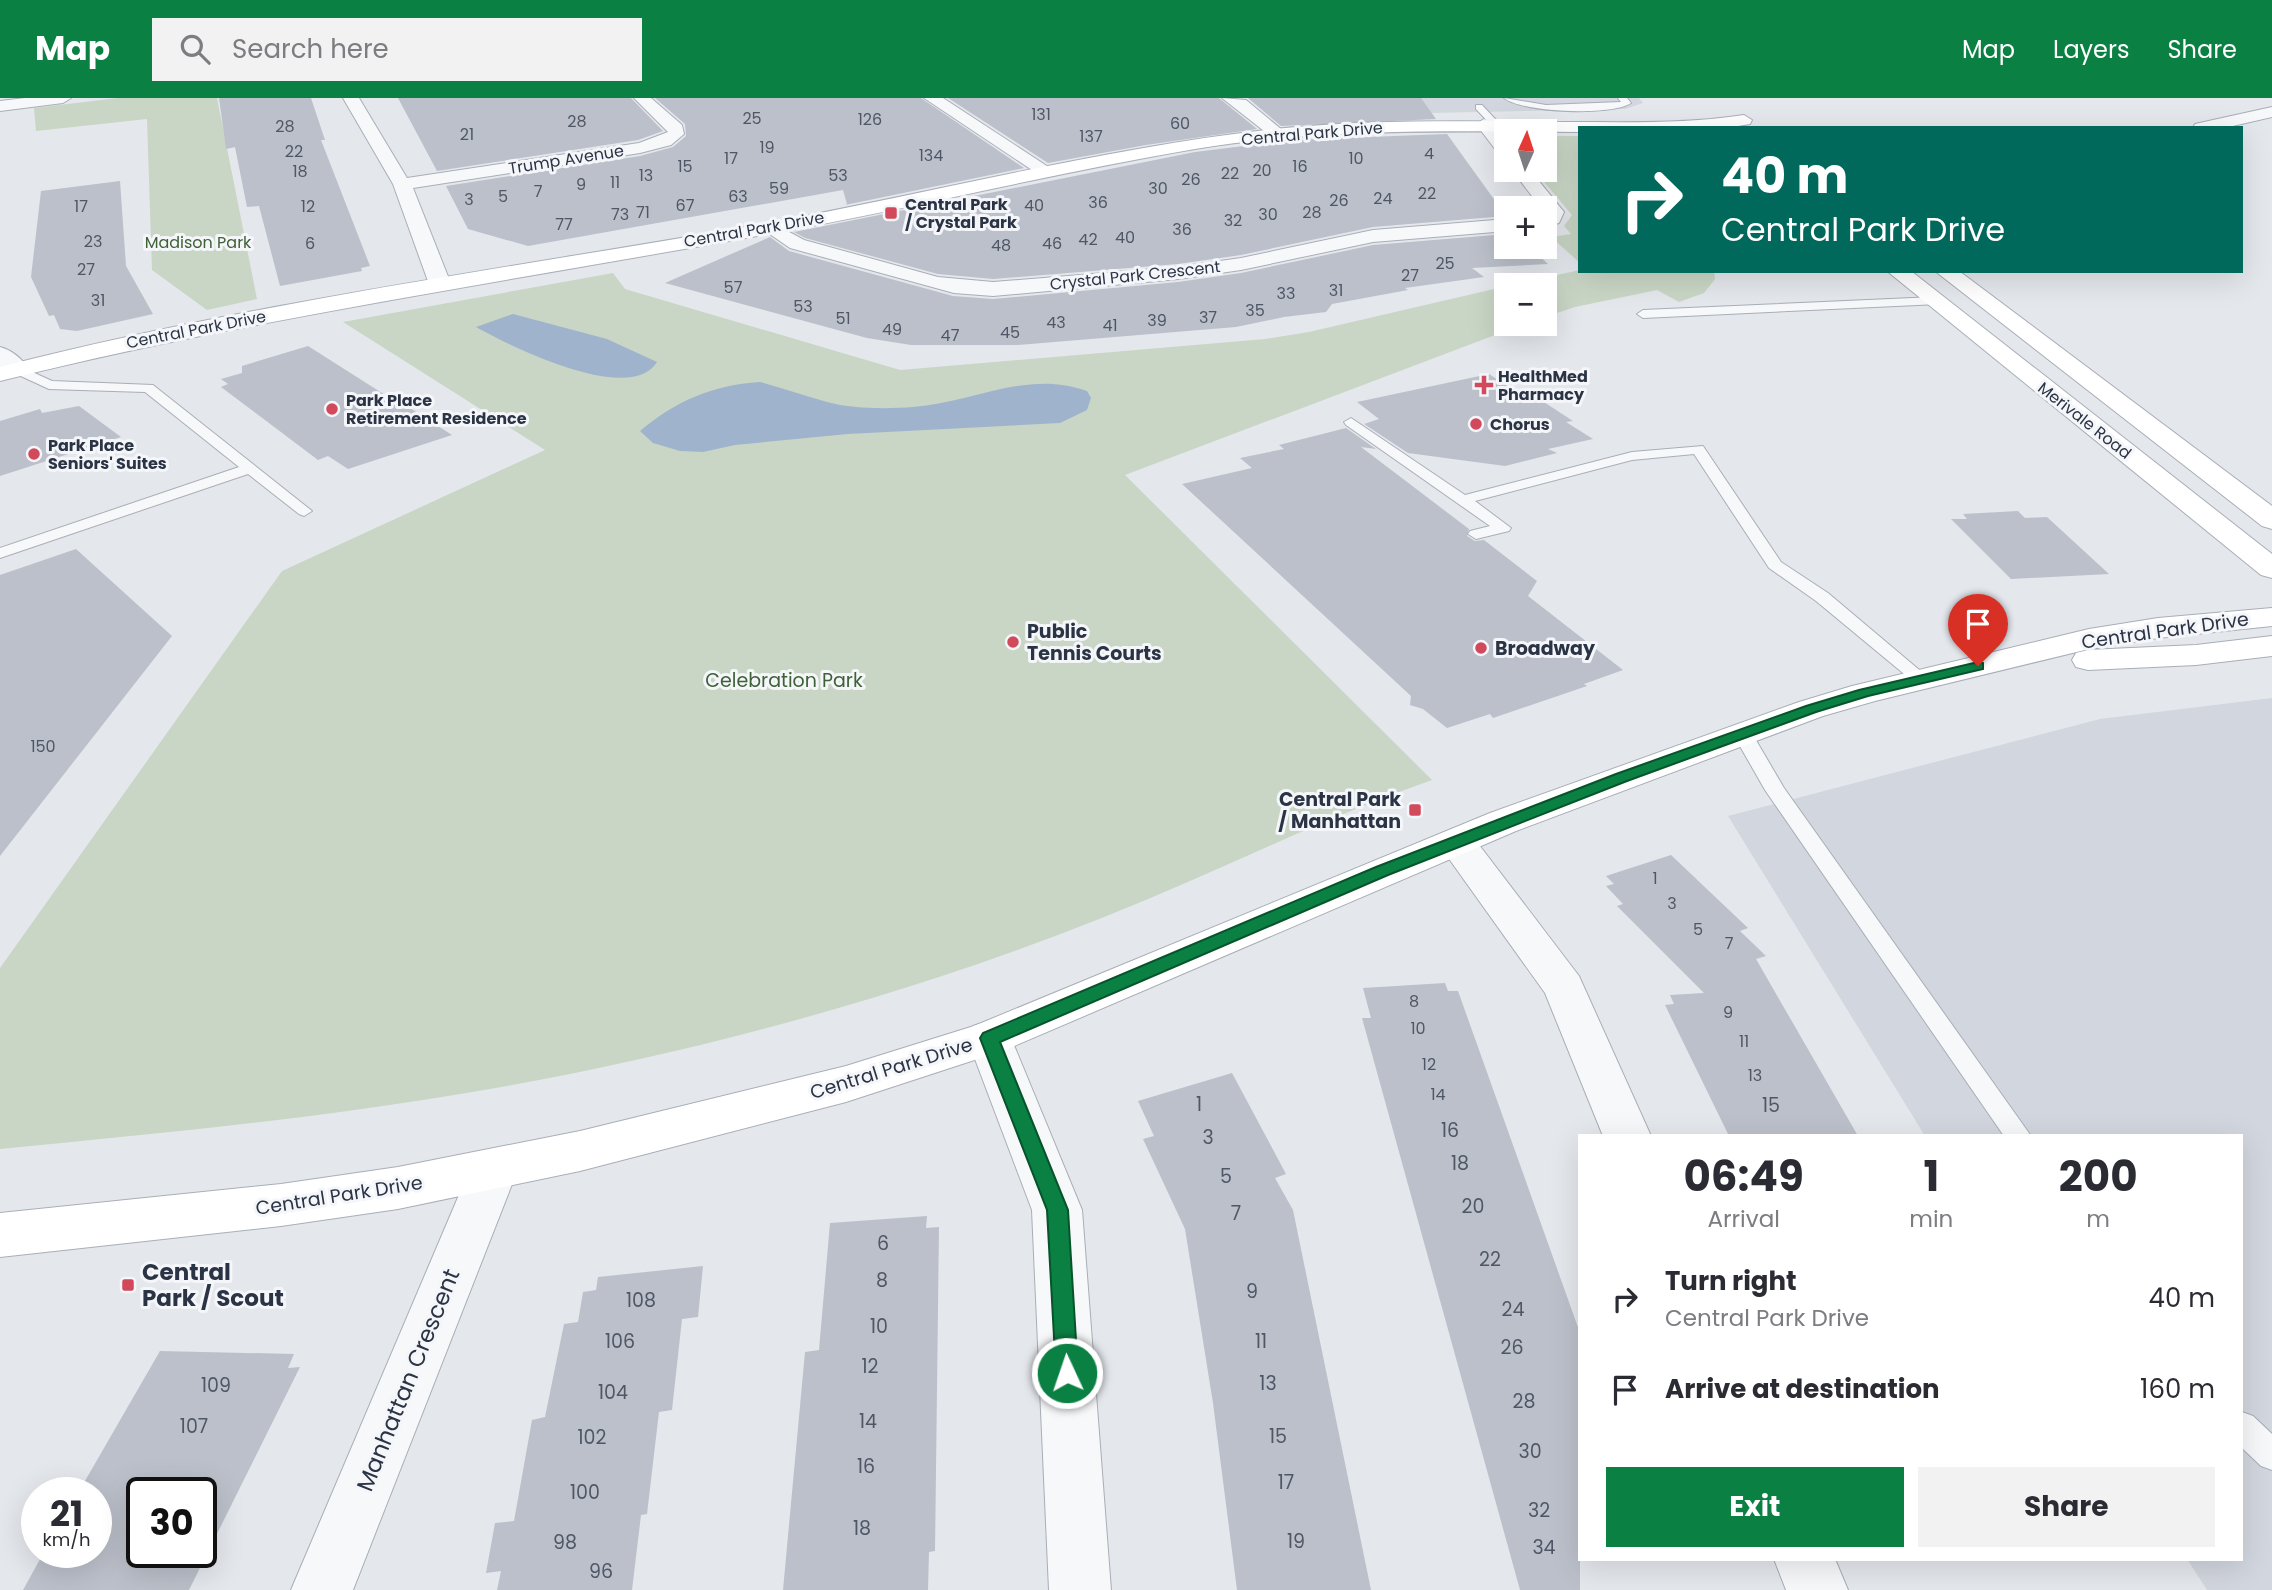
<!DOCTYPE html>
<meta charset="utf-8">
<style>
body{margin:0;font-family:Poppins,sans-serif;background:#f2f2f3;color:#2b2b33;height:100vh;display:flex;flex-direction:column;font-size:26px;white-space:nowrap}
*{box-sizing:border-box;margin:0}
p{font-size:23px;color:#7c7c81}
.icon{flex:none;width:38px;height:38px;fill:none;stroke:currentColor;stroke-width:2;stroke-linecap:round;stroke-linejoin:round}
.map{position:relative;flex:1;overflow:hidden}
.details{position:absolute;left:1578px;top:1036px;width:665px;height:427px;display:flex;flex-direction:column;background:#fff;border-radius:0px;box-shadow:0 7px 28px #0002}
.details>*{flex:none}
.banner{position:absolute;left:1578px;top:28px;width:665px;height:147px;border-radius:0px;box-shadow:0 7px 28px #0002;background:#00695c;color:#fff;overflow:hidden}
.needle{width:46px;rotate:3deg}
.tools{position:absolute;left:1494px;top:21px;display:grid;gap:14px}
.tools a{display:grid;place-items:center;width:63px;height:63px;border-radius:0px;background:#fff;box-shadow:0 7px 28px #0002;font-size:35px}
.speed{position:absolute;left:21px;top:1379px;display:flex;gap:14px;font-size:35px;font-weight:700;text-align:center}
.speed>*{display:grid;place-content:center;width:91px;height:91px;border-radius:50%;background:#fff;box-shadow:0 7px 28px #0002;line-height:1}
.speed small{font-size:18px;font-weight:400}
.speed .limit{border:4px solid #111;border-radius:10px;background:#fff;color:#111}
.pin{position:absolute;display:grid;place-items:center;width:60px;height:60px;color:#fff;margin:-72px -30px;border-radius:50% 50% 50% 0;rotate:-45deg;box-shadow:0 0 7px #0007}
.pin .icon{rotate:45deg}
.me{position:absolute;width:77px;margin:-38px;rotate:357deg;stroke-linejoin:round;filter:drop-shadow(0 0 5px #0008)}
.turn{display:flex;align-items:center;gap:24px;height:147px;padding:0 28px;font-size:32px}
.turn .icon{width:91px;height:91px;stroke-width:2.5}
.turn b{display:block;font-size:49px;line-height:60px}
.eta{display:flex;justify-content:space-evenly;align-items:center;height:119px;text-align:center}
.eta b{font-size:42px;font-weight:700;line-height:49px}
.primary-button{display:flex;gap:14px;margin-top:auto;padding:14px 28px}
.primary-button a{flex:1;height:80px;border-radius:0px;background:#0b8043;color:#fff;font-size:28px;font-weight:700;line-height:80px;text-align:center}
.primary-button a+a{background:#f2f2f3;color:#2b2b33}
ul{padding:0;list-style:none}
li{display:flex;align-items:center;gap:21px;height:91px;padding:0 28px}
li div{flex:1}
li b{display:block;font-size:26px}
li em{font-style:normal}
header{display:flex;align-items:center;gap:42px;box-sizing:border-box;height:98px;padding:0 35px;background:#0b8043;color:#fff}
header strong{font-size:33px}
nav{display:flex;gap:38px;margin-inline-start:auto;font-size:24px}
.search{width:490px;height:63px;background:#f2f2f3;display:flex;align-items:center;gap:18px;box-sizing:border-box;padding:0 24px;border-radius:0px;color:#7c7c81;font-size:26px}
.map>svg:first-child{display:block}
.built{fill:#d2d6de}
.green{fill:#c9d6c5}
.water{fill:#9fb4cc}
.building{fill:#bbc0ca;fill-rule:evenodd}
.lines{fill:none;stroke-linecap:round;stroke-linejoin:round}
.lane-casing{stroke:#a9aeb7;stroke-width:2}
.street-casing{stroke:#a9aeb7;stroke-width:2}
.secondary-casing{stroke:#a9aeb7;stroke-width:2}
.lane{fill:#f7f8fa;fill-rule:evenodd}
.street{fill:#f7f8fa;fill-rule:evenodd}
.secondary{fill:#fff;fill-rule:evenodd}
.route{fill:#0b8043;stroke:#07532c;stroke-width:2}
.poi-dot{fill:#d1495b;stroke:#f4f6f9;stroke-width:2.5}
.labels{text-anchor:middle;stroke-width:6;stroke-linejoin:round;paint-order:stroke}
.number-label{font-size:16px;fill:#4f5766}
.far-street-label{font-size:16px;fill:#2b3445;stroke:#f4f6f9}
.far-poi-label{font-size:16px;font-weight:bold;fill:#2b3445;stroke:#f4f6f9;text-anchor:start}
.far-park-label{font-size:16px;fill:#3f6138;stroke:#f4f6f9}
.street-label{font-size:19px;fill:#2b3445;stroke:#f4f6f9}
.poi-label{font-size:19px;font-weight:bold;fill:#2b3445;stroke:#f4f6f9;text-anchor:start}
.park-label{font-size:19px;fill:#3f6138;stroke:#f4f6f9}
.near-number-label{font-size:19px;fill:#4f5766}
.near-poi-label{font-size:23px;font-weight:bold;fill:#2b3445;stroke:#f4f6f9;text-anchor:start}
.near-street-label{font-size:23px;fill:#2b3445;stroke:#f4f6f9}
</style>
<header>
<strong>Map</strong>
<div class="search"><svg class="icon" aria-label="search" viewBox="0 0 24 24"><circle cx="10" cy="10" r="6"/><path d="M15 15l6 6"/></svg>Search here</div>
<nav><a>Map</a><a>Layers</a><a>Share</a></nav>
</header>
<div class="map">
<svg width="2272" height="1492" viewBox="0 0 2272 1492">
<rect width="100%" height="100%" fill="#e4e7ec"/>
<path class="built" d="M1359 0H1639L1643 5 1625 11 1382 16Z
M2272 600V1492H2207L2187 1461H2242V1038H1925L1728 718 2100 621Z"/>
<path class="green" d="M118 0H217L257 201 207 212 152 172 147 21 36 33 34 10Z
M1545 38H1580V165L1551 139 1571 136 1564 128 1572 117 1534 72H1545Z
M1580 172 1714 173 1715 181 1704 195 1679 204 1657 192 1575 209 1545 219V187H1512Z
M613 175 625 191 900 272 1265 241 1309 234 1507 188V226H1524L1125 377 1432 682C1349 711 1270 748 1190 783 1108 819 1024 851 939 879 771 934 598 975 423 1002 283 1024 141 1037 0 1051V870L282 473 545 352 343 224Z"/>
<path class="water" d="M513 216 607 241 657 264C630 308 510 248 476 229Z
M760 284C782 290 805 298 827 304 853 311 887 311 913 309 973 305 1027 271 1087 293L1091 300 1087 312 1060 325 848 336 735 347 703 354 680 353 653 345 640 333C676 303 712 287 760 284Z"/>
<path class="building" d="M219 0H311L325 42H321L370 168 361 170 362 173 280 188 259 108 247 109 235 49 226 51Z
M398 0H631L663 33 638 42 437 73Z
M655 0H921L1024 70 845 107 847 106 843 92 528 148 468 131 446 88 640 58 673 49 686 38 685 26Z
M948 0H1219L1257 31 1146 47 1048 65Z
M1248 0H1421L1436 21 1281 28Z
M1447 36 1506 118 1373 129 1241 157 1178 166 993 181 938 176 805 140 794 134 1195 54 1291 42Z
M120 83 126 168 153 216 77 233 60 231 54 217 49 218 31 179 41 93Z
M1507 136V149H1530L1548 166 1472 170 1484 179 1405 190 1408 192 1332 206 1326 214 1284 219 1236 229 1018 247H911L867 240 665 185 770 139 789 153 953 198 993 201 1178 184 1241 175 1373 147Z
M308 248 393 302 396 301 452 337 348 371 328 358 318 362 221 289 228 286 221 281 242 275V268Z
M1489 276 1512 291 1530 295 1573 323 1566 324 1593 341 1548 351 1557 355 1505 368 1408 355 1364 326 1379 321 1357 304Z
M79 308 121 339 0 378V323L40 311 42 315Z
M1346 330 1376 351 1361 349 1469 431 1467 438 1475 443 1484 442 1537 483 1528 498 1623 572 1584 586 1587 588 1493 620 1490 616 1447 630 1423 611 1410 607 1411 598 1182 386 1252 370 1240 360 1284 351 1279 347Z
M2018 413 2025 420 2047 419 2109 476 2011 481 1951 421H1967L1963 416Z
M76 451 172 538 0 758V477Z
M1671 757 1748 830 1740 833 1766 858 1756 861 1858 1038H1729L1665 907 1674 906 1670 897 1704 895 1617 808 1623 806 1606 788 1614 786 1606 778Z
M1445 885 1448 893H1458L1580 1235V1492H1520L1362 920H1371L1363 890Z
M1232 975 1286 1076 1275 1080 1293 1112 1371 1492H1237L1213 1305 1185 1131 1143 1041 1154 1038 1138 1003Z
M927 1118 926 1130 939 1129 935 1453 929 1454 928 1492H783L805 1254 819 1252 830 1125Z
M703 1168 698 1219 682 1221 672 1312 659 1314 647 1416 641 1417 632 1492H497L501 1473 486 1475 495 1425 514 1423 532 1322 545 1319 564 1226 578 1224 583 1194 596 1192 598 1179Z
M160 1253 294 1256 288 1270 300 1269 189 1492H23L44 1454H96V1395H78ZM142 1395H201V1454H142Z"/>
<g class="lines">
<defs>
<path id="lane" d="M1504 0 1546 7 1621 4 1618 0H1627L1631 5C1612 18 1523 15 1504 0Z
M1476 7H1482L1498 24V28H1492L1476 11Z
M1935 199 1939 200V206L1643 220 1637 216 1643 212Z
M17 267 52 283 153 287 312 413 304 418 299 416 248 376 0 460V450L239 369 145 294 49 291 12 274V268Z
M1351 320 1465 397 1632 354 1703 348 1781 464 1828 495 1930 581 1927 585H1915L1816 503 1769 470 1694 356 1632 362 1475 403 1511 430 1509 433 1476 441 1468 436 1470 433 1490 428 1346 327 1344 324Z
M1743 630 1750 632 1784 690 2031 1038H2004L1765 692 1733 636Z
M2242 1314 2253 1318 2272 1336V1372L2261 1368 2242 1350Z"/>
<path id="street" d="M25 0H71L63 5 0 13V3Z
M343 0H359L407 80 639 45 668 34 634 0H651L682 27 684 36 671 47 640 55 413 90 451 186 448 191H432L429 186 393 86Z
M924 0H943L1056 74 1053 78H1041Z
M1222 0 1246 2 1287 36 1285 40H1273Z
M2272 9V19L2224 30H2193L2195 26Z
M1484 21C1501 25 1507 45 1507 60L1501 59 1476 26Z
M1512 72H1530L1564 114 1559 125 1545 129V110H1541Z
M1507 121V133L1373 144 1241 172 1178 181 993 198 954 195 790 150 761 130 764 126 771 124 804 142 938 179 993 184 1178 169 1241 160 1373 132Z
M0 249C12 252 22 261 29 271L26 276C14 279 9 276 0 269Z
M1456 731 1470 735 1579 878 1651 1038H1603L1545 895 1437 744 1442 735Z
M989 923 1005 928 1011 940 1082 1112 1111 1492H1049L1032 1112 967 940 973 928Z
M494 1051 511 1057 518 1071 353 1492H291L470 1071 477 1057Z
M1774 1461H1835L1848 1492H1786Z"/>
<path id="secondary" d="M1744 17 1752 22 1750 26 1726 30H1580V34C1453 33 1322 30 1195 51 1052 75 911 111 768 136 511 183 253 220 0 283V269C253 204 512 170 768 125 936 94 1104 50 1274 31 1371 21 1469 23 1567 24 1626 24 1686 26 1744 17Z
M1887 173H1911L2272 456V480L2261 477Z
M1935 173H1959L2272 408V431L2262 428Z
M2272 510V528L2158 540 2089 551 1875 603 1823 618 1516 733 1005 952 846 1004 580 1073 398 1111 281 1128 0 1159V1115L281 1086 398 1069 580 1033 846 968 974 928 1490 715 1799 604 1852 588 2089 531 2158 520Z
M2272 538V558L2196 567 2088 572 2076 569 2072 562 2076 555 2088 552 2196 547Z"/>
</defs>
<use href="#lane" class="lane-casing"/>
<use href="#street" class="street-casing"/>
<use href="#secondary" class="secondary-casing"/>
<use href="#lane" class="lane"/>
<use href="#street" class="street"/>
<use href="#secondary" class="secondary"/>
</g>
<path class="route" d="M1978 564 1983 565V571L1868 598 1816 614 1627 683 1388 777 1000 944 1068 1112 1078 1275 1075 1283 1067 1286 1059 1283 1056 1275 1047 1112 980 940 983 935 1376 769 1616 676 1806 608 1859 592Z"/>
<g class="poi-dot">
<rect x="884" y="108" width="14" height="14" rx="3.5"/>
<path d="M1480.5 276.5h7v7h7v7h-7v7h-7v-7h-7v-7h7z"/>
<circle cx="332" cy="311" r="7"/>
<circle cx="1476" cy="326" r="7"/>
<circle cx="34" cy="356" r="7"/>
<circle cx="1013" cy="544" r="7"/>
<circle cx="1481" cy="550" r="7"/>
<rect x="1408" y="705" width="14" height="14" rx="3.5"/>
<rect x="121" y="1180" width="14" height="14" rx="3.5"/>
</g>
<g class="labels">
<g class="number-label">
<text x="1041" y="22">131</text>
<text x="752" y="26">25</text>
<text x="870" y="27">126</text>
<text x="577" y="29">28</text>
<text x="1180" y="31">60</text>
<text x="285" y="34">28</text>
<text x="467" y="42">21</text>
<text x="1091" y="44">137</text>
<text x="767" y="55">19</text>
<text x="294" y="59">22</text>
<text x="1429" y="61">4</text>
<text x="931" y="63">134</text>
<text x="731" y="66">17</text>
<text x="1356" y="66">10</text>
<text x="685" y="74">15</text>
<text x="1300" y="74">16</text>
<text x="1262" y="78">20</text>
<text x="300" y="79">18</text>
<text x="1230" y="81">22</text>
<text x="646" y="83">13</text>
<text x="838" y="83">53</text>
<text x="1191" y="87">26</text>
<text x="615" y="90">11</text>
<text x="581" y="92">9</text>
<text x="779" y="96">59</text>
<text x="1158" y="96">30</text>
<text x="538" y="99">7</text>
<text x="1427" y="101">22</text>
<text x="503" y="104">5</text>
<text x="738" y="104">63</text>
<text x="1383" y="106">24</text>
<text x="469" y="107">3</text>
<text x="1339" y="108">26</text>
<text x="1098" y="110">36</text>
<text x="685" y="113">67</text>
<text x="1034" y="113">40</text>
<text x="81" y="114">17</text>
<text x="308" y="114">12</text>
<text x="643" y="120">71</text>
<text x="1312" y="120">28</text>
<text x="620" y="122">73</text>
<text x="1268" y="122">30</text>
<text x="1233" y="128">32</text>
<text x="564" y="132">77</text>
<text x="1182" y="137">36</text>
<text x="1125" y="145">40</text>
<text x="1088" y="147">42</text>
<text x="93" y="149">23</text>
<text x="310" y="151">6</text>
<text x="1052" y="151">46</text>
<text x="1001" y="153">48</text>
<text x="1445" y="171">25</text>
<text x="86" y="177">27</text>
<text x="1410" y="183">27</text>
<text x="733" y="195">57</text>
<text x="1336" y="198">31</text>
<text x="1286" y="201">33</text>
<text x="98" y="208">31</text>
<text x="803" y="214">53</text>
<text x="1255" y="218">35</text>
<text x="1208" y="225">37</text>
<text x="843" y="226">51</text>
<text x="1157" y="228">39</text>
<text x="1056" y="230">43</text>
<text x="1110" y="233">41</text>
<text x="892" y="237">49</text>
<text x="1010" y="240">45</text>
<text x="950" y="243">47</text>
<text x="43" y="654">150</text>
<text x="1655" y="786">1</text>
<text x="1672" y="811">3</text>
<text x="1698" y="837">5</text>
<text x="1729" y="851">7</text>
<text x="1414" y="909">8</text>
<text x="1728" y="920">9</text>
<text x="1418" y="936">10</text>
<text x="1744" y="949">11</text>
<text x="1429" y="972">12</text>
<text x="1755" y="983">13</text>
<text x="1438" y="1002">14</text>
</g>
<g class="far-street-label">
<text transform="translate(1312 35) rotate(-5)" y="6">Central Park Drive</text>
<text transform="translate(566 61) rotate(-9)" y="6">Trump Avenue</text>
<text transform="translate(754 131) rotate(-10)" y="6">Central Park Drive</text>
<text transform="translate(1135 177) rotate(-6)" y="6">Crystal Park Crescent</text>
<text transform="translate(196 231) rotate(-11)" y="6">Central Park Drive</text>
<text transform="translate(2085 322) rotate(38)" y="6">Merivale Road</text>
</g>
<g class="far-poi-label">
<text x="905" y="112">Central Park<tspan x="905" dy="18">/ Crystal Park</tspan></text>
<text x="1498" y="284">HealthMed<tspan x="1498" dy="18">Pharmacy</tspan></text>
<text x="346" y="308">Park Place<tspan x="346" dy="18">Retirement Residence</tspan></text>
<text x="1490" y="332">Chorus</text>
<text x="48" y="353">Park Place<tspan x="48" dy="18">Seniors' Suites</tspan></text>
</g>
<g class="far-park-label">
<text x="198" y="150">Madison Park</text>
</g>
<g class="street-label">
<text transform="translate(2165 532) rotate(-8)" y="7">Central Park Drive</text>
<text transform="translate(891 970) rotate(-17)" y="7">Central Park Drive</text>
<text transform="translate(339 1097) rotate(-9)" y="7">Central Park Drive</text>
</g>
<g class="poi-label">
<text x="1027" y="540">Public<tspan x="1027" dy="22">Tennis Courts</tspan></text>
<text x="1495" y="557">Broadway</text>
<text x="1401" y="708" text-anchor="end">Central Park<tspan x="1401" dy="22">/ Manhattan</tspan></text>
</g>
<g class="park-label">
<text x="784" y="589">Celebration Park</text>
</g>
<g class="near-number-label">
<text x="1199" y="1013">1</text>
<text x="1771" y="1014">15</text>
<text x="1450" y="1039">16</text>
<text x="1208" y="1046">3</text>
<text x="1460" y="1072">18</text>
<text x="1226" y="1085">5</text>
<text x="1473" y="1115">20</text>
<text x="1236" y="1122">7</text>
<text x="883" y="1152">6</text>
<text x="1490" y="1168">22</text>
<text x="882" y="1189">8</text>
<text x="1252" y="1200">9</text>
<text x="641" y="1209">108</text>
<text x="1513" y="1218">24</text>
<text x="879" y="1235">10</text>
<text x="620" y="1250">106</text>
<text x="1261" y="1250">11</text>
<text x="1512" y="1256">26</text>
<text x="870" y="1275">12</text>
<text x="1268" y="1292">13</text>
<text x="216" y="1294">109</text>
<text x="613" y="1301">104</text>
<text x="1524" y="1310">28</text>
<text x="868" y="1330">14</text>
<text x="194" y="1335">107</text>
<text x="1278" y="1345">15</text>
<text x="592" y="1346">102</text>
<text x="1530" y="1360">30</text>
<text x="866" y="1375">16</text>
<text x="1286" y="1391">17</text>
<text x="585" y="1401">100</text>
<text x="1539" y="1419">32</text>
<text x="862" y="1437">18</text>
<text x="1296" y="1450">19</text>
<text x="565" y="1451">98</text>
<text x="1544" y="1456">34</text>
<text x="601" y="1480">96</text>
</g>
<g class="near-poi-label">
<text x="142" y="1182">Central<tspan x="142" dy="26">Park / Scout</tspan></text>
</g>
<g class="near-street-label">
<text transform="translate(408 1282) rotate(-68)" y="8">Manhattan Crescent</text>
</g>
</g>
</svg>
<div class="tools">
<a><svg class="needle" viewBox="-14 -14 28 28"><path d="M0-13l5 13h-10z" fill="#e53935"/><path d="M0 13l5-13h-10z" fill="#7c7c81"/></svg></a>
<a>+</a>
<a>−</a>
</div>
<div class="speed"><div>21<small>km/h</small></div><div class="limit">30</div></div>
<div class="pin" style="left:1978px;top:568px;background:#d93025"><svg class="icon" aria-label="arrive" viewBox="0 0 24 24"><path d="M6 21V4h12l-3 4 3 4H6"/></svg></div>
<svg class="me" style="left:1067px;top:1275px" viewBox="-20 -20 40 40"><circle r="17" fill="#0b8043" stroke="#fff" stroke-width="3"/><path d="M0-11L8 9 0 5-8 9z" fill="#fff"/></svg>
<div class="banner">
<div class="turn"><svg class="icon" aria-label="right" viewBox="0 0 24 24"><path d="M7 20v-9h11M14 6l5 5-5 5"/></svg><div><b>40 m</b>Central Park Drive</div></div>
</div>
<section class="details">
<div class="eta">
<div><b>06:49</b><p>Arrival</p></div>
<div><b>1</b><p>min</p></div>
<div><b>200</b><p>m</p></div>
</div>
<ul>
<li><svg class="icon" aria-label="right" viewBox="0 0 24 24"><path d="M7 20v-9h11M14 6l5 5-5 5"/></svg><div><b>Turn right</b><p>Central Park Drive</p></div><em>40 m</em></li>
<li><svg class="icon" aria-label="arrive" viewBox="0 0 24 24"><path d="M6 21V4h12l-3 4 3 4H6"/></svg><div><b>Arrive at destination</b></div><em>160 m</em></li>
</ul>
<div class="primary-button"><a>Exit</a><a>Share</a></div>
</section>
</div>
